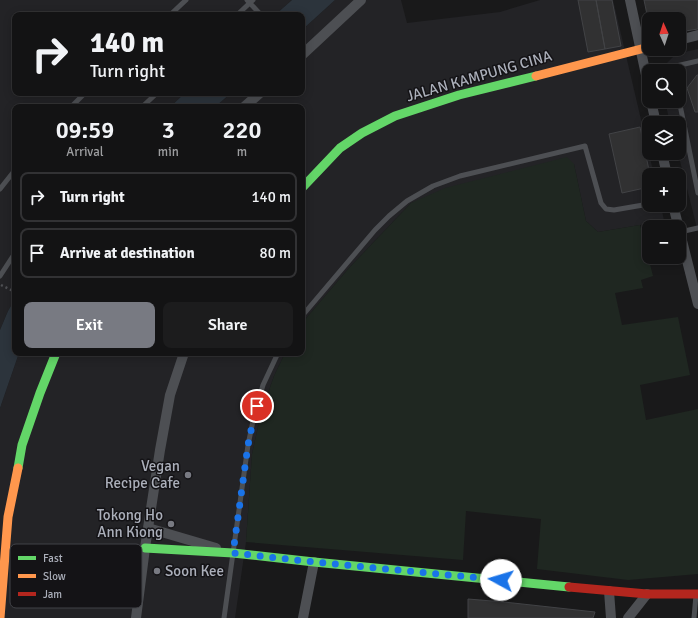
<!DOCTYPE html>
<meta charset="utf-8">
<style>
body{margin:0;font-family:Signika,sans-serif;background:#1c1c1d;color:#f1f3f6;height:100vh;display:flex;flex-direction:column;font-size:15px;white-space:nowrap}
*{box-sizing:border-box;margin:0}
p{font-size:13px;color:#9d9ea0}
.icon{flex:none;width:22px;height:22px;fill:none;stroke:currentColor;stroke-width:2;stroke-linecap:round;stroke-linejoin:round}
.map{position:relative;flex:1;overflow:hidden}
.drawer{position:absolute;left:12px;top:104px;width:293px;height:252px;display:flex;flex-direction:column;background:#131314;border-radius:8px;box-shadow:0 2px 10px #0003,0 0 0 1px #323234}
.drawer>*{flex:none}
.banner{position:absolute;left:12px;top:12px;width:293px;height:84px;border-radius:8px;box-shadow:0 2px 10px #0003,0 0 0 1px #323234;background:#131314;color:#f1f3f6;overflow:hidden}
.needle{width:26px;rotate:357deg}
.tools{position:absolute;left:642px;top:12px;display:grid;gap:8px}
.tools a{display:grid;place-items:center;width:44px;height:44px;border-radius:8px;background:#131314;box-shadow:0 2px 10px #0003,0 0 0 1px #323234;font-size:20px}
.pin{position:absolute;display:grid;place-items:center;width:34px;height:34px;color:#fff;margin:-17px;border:2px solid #fff;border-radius:50%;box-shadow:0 1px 4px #0007}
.me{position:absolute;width:44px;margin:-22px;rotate:276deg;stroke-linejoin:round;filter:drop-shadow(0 0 3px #0008)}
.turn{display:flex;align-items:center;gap:14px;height:84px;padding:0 12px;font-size:18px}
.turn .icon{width:52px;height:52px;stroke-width:2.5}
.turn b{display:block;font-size:28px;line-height:34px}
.eta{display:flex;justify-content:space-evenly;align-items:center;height:68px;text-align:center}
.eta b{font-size:24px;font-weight:600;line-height:28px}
.action{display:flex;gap:8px;margin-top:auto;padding:8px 12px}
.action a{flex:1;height:46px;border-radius:8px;background:#787a82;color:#fff;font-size:16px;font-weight:600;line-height:46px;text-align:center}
.action a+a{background:#1c1c1d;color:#f1f3f6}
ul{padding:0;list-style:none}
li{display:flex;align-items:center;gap:12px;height:50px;margin:0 8px 6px;padding:0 4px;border:2px solid #323234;border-radius:8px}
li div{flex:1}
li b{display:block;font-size:15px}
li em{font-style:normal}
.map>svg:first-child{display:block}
.built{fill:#232326}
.green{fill:#1f2721}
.water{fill:#2c343c}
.building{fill:#313132;stroke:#424346}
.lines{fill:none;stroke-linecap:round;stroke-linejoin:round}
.path{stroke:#4f5054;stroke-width:2.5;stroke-dasharray:2 3;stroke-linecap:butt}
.lane{stroke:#4d4f53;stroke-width:5}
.street{stroke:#4d4f53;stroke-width:10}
.fast{stroke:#63d668;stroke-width:9}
.slow{stroke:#ff974d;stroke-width:9}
.jam{stroke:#b3261e;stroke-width:9}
.route{stroke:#1a73e8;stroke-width:7;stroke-dasharray:0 12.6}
.poi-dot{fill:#787a82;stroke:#141316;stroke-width:1.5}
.labels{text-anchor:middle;stroke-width:3;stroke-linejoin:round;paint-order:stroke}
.street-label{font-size:15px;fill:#abafba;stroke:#141316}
.poi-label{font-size:15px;fill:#abafba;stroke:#141316;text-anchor:end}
.key{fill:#141316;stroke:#414247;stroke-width:1}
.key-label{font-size:11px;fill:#abafba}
</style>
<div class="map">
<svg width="698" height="618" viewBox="0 0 698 618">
<rect width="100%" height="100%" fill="#19191a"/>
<path class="built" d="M0 0H292L275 15H15V93H185L170 107H15V299L8 311 0 330Z
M335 0H401L407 23 500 12 540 0H613L654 175H649V205H661L664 221 598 232 586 221 574 164 411 203 349 268 302 323V107H215L231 93H302V30Z
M698 49V232L678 153H679V123H670L665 101H679V71H659L676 54Z
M19 353H285L274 376 261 413 252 454 246 542 235 618H0V408Z"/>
<path class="green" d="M567 157 574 164 586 221 598 232 640 225 653 276 641 280 643 288 615 293 622 325 678 317 690 375 640 385 646 420 698 409V574L628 580 537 569 541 519 466 511 463 560 246 542 252 454 261 413 274 376 285 353H302V323L349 268 411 203 445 188Z"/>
<path class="water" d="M292 0H335L302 30V15H275Z
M185 93H231L215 107H170Z
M15 299V353H19L0 408V330L8 311Z"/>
<path class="building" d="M578 0H596L605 49 588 52Z
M596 0H612L621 46 605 49Z
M644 0H698V29L679 32V19H649V24Z
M697 75H698V112H695L687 88Z
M640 127 650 175H649V187L622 193 609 134Z
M468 599 504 602 595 612 593 618H468Z"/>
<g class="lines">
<path class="path" d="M1 285 15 292"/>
<path class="lane" d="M247 0 261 15
M170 15 186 0
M237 15 253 0
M673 71 672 67 698 61
M679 100 698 193
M71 107 85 93
M142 107 157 93
M0 189 15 170
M680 232 698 228
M0 276 15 253
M302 316 375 230 389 216 407 201 433 186 460 176 585 146 601 203 606 209 614 210 649 204
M224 618 248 445 254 416 263 385 278 353
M694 618 696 595"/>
<path class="street" d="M630 0 649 89
M679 40 698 35
M302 55 361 0
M651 101 656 123
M244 107 260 93
M662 153 667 175
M673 205 698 304
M148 528 216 548
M609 591 611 618
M136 618 145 548 148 528 160 450 170 395 184 353
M303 618 314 562
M628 618 647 594"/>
<path class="fast" d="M302 188 340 148 362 133 395 116 459 95 536 76
M18 468 22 445 40 393 56 353
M145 548 233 553 314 562 569 587"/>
<path class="slow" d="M536 76 649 47
M0 618 8 517 18 468"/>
<path class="jam" d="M569 587 647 594H698"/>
</g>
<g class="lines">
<path class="route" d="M257 406 254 416 248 445 233 553 314 562 501 580"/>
</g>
<g class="poi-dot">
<circle cx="188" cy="475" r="4"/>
<circle cx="171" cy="524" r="4"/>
<circle cx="157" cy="571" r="4"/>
</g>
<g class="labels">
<g class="street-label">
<text transform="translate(479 76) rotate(-16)" y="5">JALAN KAMPUNG CINA</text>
</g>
<g class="poi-label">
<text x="180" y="471">Vegan<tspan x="180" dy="17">Recipe Cafe</tspan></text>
<text x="163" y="520">Tokong Ho<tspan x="163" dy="17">Ann Kiong</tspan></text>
<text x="165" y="576" text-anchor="start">Soon Kee</text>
</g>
</g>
<rect x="10" y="544" width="132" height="64" rx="6" class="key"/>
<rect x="18" y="556" width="18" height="4" fill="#63d668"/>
<rect x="18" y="574" width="18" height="4" fill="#ff974d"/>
<rect x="18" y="592" width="18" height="4" fill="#b3261e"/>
<g class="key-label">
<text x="43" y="562">Fast</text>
<text x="43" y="580">Slow</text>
<text x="43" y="598">Jam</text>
</g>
</svg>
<div class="tools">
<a><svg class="needle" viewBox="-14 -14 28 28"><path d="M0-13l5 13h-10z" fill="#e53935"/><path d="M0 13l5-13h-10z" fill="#9d9ea0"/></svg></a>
<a><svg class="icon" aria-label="search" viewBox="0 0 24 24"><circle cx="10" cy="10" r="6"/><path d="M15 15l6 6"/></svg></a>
<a><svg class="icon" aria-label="layers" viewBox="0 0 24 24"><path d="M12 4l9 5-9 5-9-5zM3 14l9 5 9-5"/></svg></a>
<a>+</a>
<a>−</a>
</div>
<div class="pin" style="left:257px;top:406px;background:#d93025"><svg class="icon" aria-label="arrive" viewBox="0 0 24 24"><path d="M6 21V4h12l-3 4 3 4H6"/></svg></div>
<svg class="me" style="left:501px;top:580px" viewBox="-20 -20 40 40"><circle r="19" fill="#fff"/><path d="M0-13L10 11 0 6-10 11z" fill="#1a73e8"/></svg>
<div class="banner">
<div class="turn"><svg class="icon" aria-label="right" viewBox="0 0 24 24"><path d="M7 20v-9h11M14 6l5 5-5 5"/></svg><div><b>140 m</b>Turn right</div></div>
</div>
<section class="drawer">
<div class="eta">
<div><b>09:59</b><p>Arrival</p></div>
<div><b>3</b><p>min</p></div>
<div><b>220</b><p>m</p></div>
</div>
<ul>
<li><svg class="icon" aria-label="right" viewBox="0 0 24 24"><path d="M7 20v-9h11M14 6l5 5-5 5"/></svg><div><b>Turn right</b></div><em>140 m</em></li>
<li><svg class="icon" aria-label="arrive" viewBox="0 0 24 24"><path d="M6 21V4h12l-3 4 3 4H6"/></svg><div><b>Arrive at destination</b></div><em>80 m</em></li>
</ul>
<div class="action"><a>Exit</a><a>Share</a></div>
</section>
</div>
